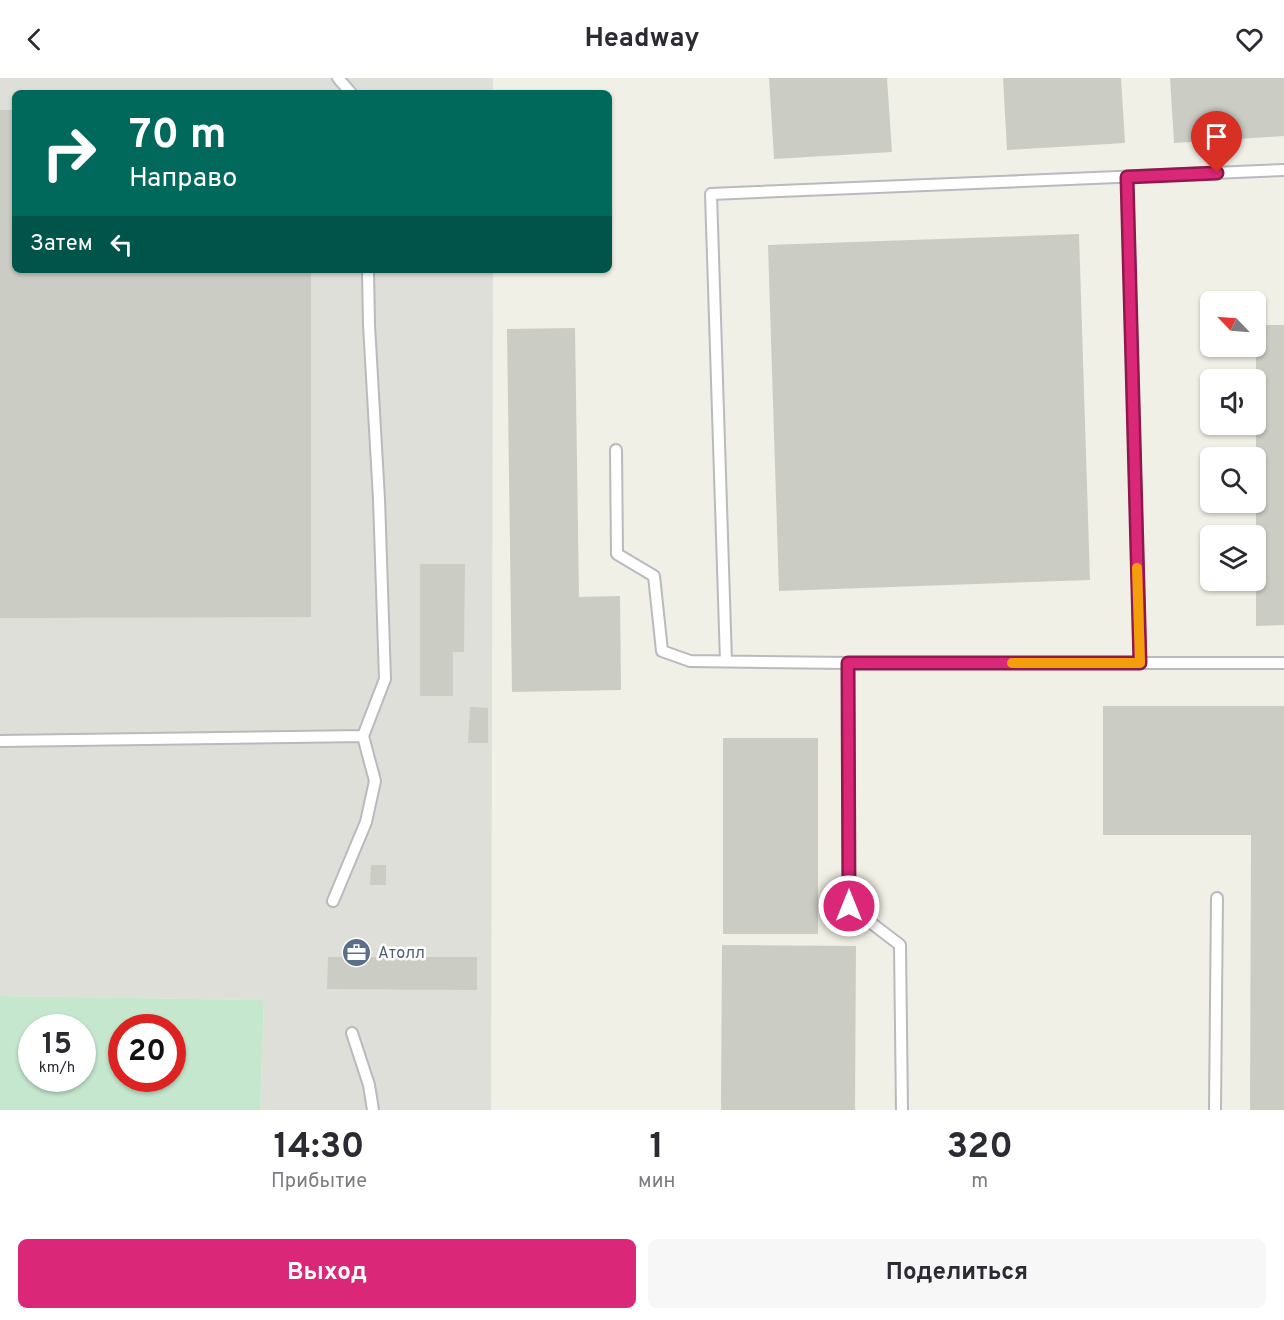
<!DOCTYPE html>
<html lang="ru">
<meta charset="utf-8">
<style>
body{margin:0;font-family:Overpass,sans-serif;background:#f7f7f7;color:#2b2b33;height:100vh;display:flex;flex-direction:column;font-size:22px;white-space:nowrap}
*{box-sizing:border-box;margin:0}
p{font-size:20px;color:#7c7c81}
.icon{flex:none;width:33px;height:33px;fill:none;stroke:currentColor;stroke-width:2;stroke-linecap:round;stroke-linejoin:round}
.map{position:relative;height:1032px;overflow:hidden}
.drawer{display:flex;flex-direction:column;background:#fff;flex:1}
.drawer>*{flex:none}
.hud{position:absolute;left:12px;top:12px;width:600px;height:183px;border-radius:9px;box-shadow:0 2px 4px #0004;background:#00695c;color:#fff;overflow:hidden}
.needle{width:39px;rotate:295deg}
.controls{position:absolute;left:1200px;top:213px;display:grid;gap:12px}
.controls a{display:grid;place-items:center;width:66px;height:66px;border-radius:9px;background:#fff;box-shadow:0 2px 4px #0004;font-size:30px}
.speed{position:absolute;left:18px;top:936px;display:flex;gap:12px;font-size:30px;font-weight:700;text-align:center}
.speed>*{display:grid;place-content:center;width:78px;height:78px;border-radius:50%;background:#fff;box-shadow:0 2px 4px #0004;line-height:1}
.speed small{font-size:15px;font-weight:400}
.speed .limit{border:9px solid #d22;background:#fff;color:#111}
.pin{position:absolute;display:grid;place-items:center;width:51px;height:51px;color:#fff;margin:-62px -26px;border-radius:50% 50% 50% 0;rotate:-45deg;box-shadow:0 0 6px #0007}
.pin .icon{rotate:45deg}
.me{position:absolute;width:66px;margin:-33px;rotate:0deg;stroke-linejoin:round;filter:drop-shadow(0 0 4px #0008)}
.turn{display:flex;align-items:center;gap:21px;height:126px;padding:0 18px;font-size:27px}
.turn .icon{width:78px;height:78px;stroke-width:2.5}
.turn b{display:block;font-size:42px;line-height:51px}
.then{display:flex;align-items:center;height:57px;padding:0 18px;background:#0003;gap:12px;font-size:22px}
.eta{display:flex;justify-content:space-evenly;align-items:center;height:102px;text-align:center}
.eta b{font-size:36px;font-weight:700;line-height:42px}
.action{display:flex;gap:12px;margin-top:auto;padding:12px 18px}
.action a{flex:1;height:69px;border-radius:9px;background:#db2777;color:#fff;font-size:24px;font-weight:700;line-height:69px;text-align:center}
.action a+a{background:#f7f7f7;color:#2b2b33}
header{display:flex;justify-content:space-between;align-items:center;height:78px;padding:0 18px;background:#fff;font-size:27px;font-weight:700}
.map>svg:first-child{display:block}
.industrial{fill:#dfdfd9}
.green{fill:#c4e7ce;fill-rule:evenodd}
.building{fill:#cbccc3}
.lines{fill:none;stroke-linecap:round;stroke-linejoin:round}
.lane-casing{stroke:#b9b9c0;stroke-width:14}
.lane{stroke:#fff;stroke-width:10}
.route-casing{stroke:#8e194d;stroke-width:15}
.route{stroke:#db2777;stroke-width:10}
.slow{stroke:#f59e0b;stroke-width:10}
.labels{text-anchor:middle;stroke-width:5;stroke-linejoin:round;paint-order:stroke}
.service-label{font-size:16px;fill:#4e5e75;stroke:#fff;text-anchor:start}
</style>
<header><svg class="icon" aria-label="back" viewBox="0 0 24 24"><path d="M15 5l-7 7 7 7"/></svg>Headway<svg class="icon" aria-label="heart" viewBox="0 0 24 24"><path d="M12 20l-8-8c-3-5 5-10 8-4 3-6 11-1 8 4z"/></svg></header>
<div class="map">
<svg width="1284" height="1032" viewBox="0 0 1284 1032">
<rect width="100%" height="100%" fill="#f0f0e7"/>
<path class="industrial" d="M0 0H493V15H15V192H493L491 1032H260L264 922 0 918Z"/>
<path class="green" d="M0 918 264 922 260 1032H0ZM32 950H82V1000H32ZM122 950H172V1000H122Z"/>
<path class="building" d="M769 0H887L892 74 774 81Z
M1003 0H1121L1125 65 1007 72Z
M1170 0H1284V58L1174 65Z
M0 32H15V192H311V539L0 540Z
M1079 156 1090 502 779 513 768 167Z
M1256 247H1284V547L1256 548Z
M575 250 579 519 620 518 621 612 512 614 507 251Z
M420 486H465L464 574H453V618H420Z
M1103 628H1284V1032H1250L1251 757H1103Z
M470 629 488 630V665H468Z
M723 660H818V856H723Z
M371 787H386V807H370Z
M722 867 856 868 855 1032H721Z
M328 879H477V912L327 911Z"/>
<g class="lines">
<defs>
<path id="lane" d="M338 0 351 15
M1127 99 1140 585
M616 372 617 476 654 498 662 573 690 583 848 585H1284
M726 583 711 116 1284 92
M848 585 849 828 900 867 902 1032
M363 658 385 601 379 421 369 247 368 192
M0 663 363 658 375 703 366 744 333 823
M352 955 369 1007 373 1032
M1215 1032 1217 820"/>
</defs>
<use href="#lane" class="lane-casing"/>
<use href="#lane" class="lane"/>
</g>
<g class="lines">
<defs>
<path id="route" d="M849 828 848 585H1140L1127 99 1217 95"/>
</defs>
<use href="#route" class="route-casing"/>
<use href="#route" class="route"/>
<path class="slow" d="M1012 585H1140L1137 490"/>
</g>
<defs>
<symbol id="office-disc" viewBox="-11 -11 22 22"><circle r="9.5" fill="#5c6f8a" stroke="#fff"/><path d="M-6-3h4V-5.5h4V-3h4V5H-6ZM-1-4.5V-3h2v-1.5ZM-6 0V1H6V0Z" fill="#fff"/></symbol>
</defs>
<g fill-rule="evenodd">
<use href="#office-disc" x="340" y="858" width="33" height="33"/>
</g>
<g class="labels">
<g class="service-label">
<text x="378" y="880">Атолл</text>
</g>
</g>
</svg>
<div class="controls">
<a><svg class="needle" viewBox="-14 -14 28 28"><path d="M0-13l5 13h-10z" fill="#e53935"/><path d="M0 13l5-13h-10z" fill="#7c7c81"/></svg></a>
<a><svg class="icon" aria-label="sound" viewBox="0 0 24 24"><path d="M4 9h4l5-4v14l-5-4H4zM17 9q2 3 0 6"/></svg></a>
<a><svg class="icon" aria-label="search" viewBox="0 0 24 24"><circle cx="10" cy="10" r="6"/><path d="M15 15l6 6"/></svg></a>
<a><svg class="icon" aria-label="layers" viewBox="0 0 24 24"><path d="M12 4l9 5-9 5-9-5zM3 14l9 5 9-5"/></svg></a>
</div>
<div class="speed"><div>15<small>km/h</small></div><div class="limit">20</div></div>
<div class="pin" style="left:1217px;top:95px;background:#d93025"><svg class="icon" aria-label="arrive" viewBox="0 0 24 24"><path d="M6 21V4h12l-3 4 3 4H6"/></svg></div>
<svg class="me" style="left:849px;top:828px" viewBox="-20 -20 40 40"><circle r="17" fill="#db2777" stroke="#fff" stroke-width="3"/><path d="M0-11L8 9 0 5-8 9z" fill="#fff"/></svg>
<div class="hud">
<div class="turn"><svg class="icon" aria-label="right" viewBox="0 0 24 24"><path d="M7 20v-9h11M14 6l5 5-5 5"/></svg><div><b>70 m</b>Направо</div></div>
<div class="then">Затем<svg class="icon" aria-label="left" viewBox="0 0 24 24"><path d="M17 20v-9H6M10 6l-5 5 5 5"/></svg></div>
</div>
</div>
<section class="drawer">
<div class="eta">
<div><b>14:30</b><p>Прибытие</p></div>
<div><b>1</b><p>мин</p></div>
<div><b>320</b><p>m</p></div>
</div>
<div class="action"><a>Выход</a><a>Поделиться</a></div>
</section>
